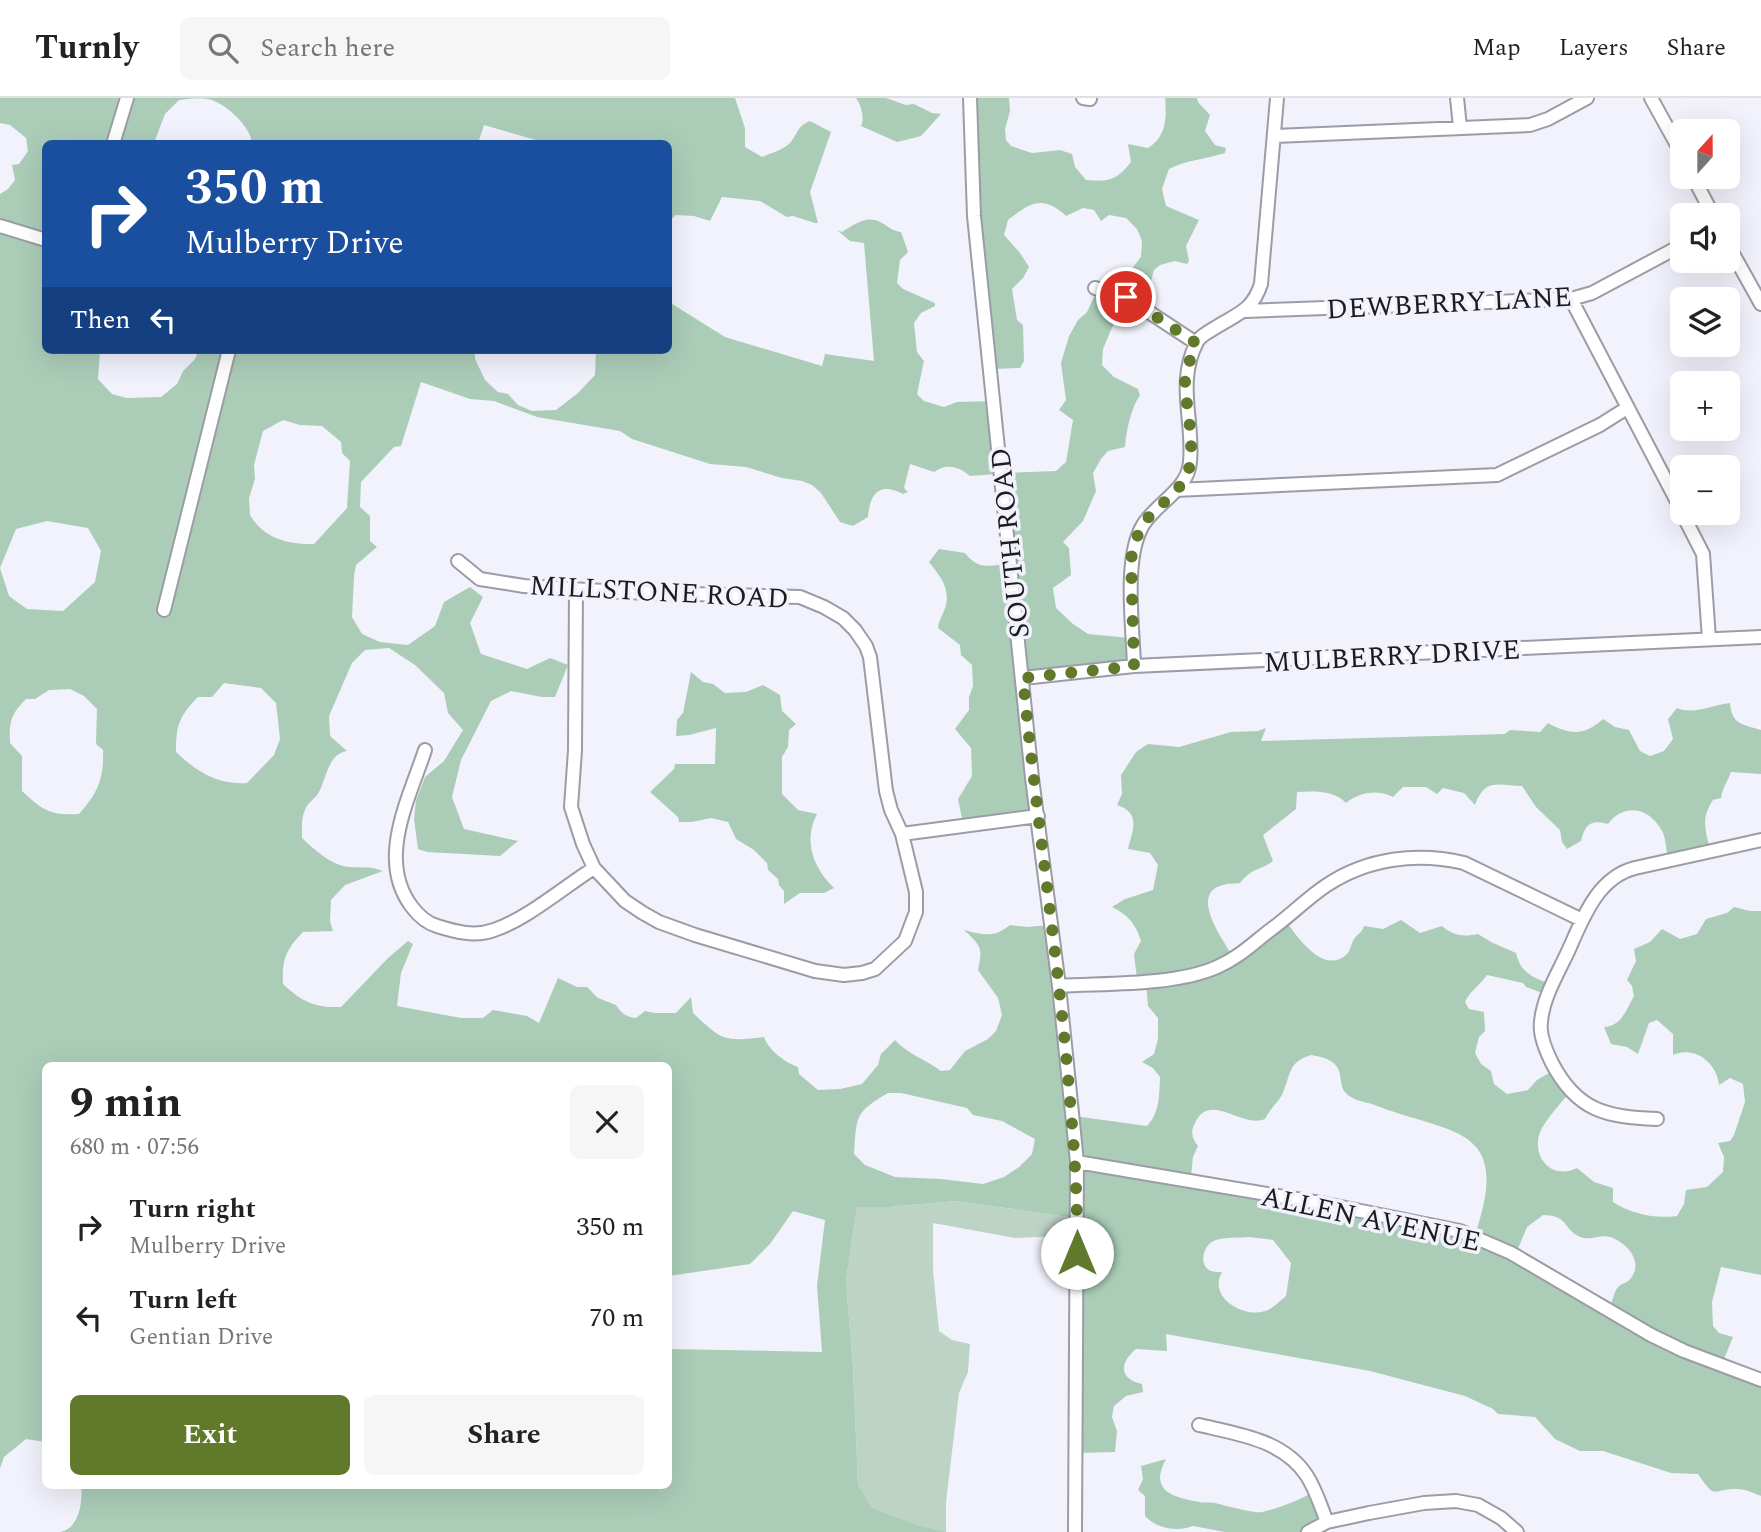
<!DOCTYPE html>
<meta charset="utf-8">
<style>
body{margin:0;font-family:Spectral,serif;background:#f6f6f6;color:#222;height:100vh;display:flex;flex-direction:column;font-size:26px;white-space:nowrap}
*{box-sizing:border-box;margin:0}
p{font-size:23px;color:#767676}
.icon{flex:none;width:38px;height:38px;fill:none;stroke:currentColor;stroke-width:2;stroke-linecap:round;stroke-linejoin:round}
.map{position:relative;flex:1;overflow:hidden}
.drawer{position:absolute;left:42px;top:964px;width:630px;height:427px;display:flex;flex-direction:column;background:#fff;border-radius:10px;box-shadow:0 7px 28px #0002}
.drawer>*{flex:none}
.top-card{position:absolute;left:42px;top:42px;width:630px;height:214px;border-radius:10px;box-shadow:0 7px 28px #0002;background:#1a4fa0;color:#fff;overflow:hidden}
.needle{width:46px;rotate:21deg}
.tools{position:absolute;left:1670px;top:21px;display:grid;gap:14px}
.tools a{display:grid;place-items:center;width:70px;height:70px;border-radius:10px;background:#fff;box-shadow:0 7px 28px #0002;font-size:35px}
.pin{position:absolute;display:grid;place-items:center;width:60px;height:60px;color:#fff;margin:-30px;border:4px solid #fff;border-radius:50%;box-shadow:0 2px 7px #0007}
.me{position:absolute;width:77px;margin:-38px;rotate:0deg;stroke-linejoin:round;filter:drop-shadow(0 0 5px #0008)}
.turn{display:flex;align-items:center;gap:24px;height:147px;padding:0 28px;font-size:32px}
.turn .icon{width:91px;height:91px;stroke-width:2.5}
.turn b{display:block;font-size:49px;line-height:60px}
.then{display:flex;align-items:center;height:66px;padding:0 28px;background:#0003;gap:14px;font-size:26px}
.round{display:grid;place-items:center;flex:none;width:74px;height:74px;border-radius:10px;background:#f6f6f6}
.headline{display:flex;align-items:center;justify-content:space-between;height:119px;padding:0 28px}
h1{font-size:42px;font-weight:700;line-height:52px}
.primary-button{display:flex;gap:14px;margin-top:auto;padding:14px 28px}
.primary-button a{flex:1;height:80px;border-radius:10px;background:#61792b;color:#fff;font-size:28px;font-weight:700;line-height:80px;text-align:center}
.primary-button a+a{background:#f6f6f6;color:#222}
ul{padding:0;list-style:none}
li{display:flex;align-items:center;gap:21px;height:91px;padding:0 28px}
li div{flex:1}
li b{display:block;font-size:26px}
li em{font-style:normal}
header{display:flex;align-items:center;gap:42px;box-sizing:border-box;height:98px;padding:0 35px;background:#fff;border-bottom:2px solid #e0e0e0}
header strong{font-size:33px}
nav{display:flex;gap:38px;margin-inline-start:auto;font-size:24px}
.search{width:490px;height:63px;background:#f6f6f6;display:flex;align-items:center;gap:18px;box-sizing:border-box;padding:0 24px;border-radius:10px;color:#767676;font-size:26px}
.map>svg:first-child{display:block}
.green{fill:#bdd3c5}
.forest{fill:#abcdb8;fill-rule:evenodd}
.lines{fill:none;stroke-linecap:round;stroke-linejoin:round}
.minor-casing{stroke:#9b9ca5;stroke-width:16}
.minor{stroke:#fff;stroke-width:12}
.route{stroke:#61792b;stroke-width:12;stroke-dasharray:0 21.6}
.labels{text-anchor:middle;stroke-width:7;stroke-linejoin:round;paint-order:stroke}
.street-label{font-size:28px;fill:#1c1c1f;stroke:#f2f2fc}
</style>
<header>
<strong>Turnly</strong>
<div class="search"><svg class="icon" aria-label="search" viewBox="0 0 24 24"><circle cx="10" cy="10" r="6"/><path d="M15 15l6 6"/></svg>Search here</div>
<nav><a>Map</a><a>Layers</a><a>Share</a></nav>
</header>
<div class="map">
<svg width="1761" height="1434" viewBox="0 0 1761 1434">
<rect width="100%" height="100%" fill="#f2f2fc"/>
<path class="green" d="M956 1103 1076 1120 1078 1137 1015 1140 933 1125V1172L939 1233 952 1242 970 1246 968 1274 959 1295 946 1404V1434L918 1427 871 1410 858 1387 853 1268 846 1183 857 1109H889Z"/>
<path class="forest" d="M0 0H735L745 30V49L762 59C771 55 783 52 790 45 799 34 796 29 810 23L831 34 810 94 818 125H815L793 118 787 119 760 103 722 99 710 123 694 118 676 117 669 123 668 46 546 45 484 27 478 45H252C251 29 224 3 207 1 198 0 187 1 179 2L165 16 154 45 46 46V252H100L98 281 112 296 127 300 161 299 177 286 183 273 195 261 199 252H475V261L485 282 498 294 508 296 518 307 532 313 556 312 578 295 595 277 596 252H668L669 204 725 239 822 268 825 256 874 263 864 145 850 143 837 132 842 134C854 127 866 117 880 124 888 128 892 133 901 134L908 154 900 162 897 185 903 191 935 205V208L921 215 914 225 917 254 924 263 917 296 924 303 944 309 957 304 994 303 996 376 970 378C959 368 946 365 934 374L910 366 904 390 908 394 903 396C880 384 870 394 868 419L853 428 840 424 821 395 812 387 802 383 782 380 746 369 710 366 632 341 620 333 537 319 494 303 470 301 421 284 401 348 394 349 361 384 360 409 370 418V443L377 449 356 467 354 478 352 519 362 536 380 544 408 547 435 528 444 504 470 489 483 499 470 525 481 556 527 571 550 560 568 567 555 599H542L511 593 491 603 461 662 452 699 464 731 518 743 500 758 427 754 418 751 414 721 416 702 425 679 444 663 463 632 448 615 444 595 415 567 389 550 365 552 352 565 329 618 330 638 347 653C328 656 327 679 319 694 315 701 308 704 305 712 301 721 302 730 302 740 315 752 332 768 350 769 363 770 371 768 383 773L345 787 331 802 330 823 333 833 303 834C286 852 282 860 283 886 302 904 315 910 341 909L388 860 408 843 413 846 401 875 397 908 461 920H483L493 912 527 918 539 925 558 880 577 889H587L598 900 616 907C621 915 626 919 636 920L645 913 655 915H676L691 899 693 915C722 942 723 944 764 939 768 952 786 965 798 969L799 976 818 992 840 991 862 986 878 967 881 956 895 942C909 957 925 961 941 973L950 972 965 953 988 941 996 933 1002 917 998 900 978 872C983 849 981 848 964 832 984 837 994 840 1010 827L1027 829 1050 827 1074 1018 1147 1028C1160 1014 1159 998 1160 979L1153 970 1142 964 1154 956 1158 941V920L1148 908 1146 882 1137 881 1134 856 1141 843C1136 826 1128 817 1112 809L1125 801 1153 792 1158 767 1150 755 1128 751C1133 731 1141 715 1117 707L1122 696 1121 677 1136 654 1148 646 1179 649 1231 634 1258 633 1266 630 1261 643 1505 636 1510 632 1540 634 1548 625C1568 636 1584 639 1603 621L1615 629 1629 632 1640 653 1650 658 1664 653 1673 641 1668 621 1677 610C1694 617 1712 607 1730 605 1732 627 1742 626 1761 632V676L1731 674C1727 685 1723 688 1721 700L1713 702C1701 720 1705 731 1710 751L1668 760C1666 752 1666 740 1662 733 1649 709 1624 705 1608 726 1591 721 1585 726 1581 743L1567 751 1562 744 1560 732 1536 709 1522 688C1497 687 1485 680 1475 707L1464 695 1443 690 1437 696 1426 689H1403L1393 699C1378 691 1359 694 1346 705 1334 692 1314 693 1297 694L1296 711 1263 737 1273 763C1257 774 1253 769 1240 785 1235 786 1228 785 1223 787 1188 795 1224 843 1233 859L1286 823C1297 839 1324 878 1347 856 1351 851 1351 846 1354 841 1358 835 1362 835 1364 828L1383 831 1401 822 1420 835 1442 828C1454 838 1463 839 1478 836L1491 844 1516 855C1521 876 1533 879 1552 887L1548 897 1526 889 1523 885 1487 877C1480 887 1470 893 1465 904L1469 911 1484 914 1485 933 1479 939 1475 955 1481 966 1491 973 1494 986 1507 996 1528 992 1537 982 1554 972 1569 995C1560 1006 1549 1018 1542 1030 1529 1053 1548 1084 1577 1070L1594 1084 1613 1090V1104C1632 1116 1655 1121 1677 1118L1684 1106 1686 1092 1707 1089 1723 1074 1724 1059 1718 1045 1730 1043 1734 1037 1745 1004 1743 986 1730 980 1719 987C1717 965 1695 947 1673 957V936L1657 922 1649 925 1638 956 1627 949 1611 946 1604 929C1622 928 1626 912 1634 898L1632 888 1627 882 1636 863 1634 851 1650 844 1662 831 1680 841 1697 836 1706 821 1727 815 1734 809 1750 813H1761V1177L1721 1169 1712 1204 1713 1228 1719 1235 1733 1239 1722 1266 1761 1280V1398C1754 1395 1745 1391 1738 1391 1712 1390 1717 1404 1698 1376L1671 1375 1603 1353H1580L1555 1341 1535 1319 1498 1316 1493 1311 1465 1298 1370 1273 1166 1236 1167 1253 1136 1251C1120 1264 1118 1281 1142 1286L1143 1294 1126 1298 1114 1308 1112 1319 1117 1333 1115 1354 1077 1355 1075 1120 956 1103 889 1109H857L846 1183 853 1268 858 1387 872 1410 918 1427 947 1434H60C79 1431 83 1404 81 1388H668L669 1251 822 1254 817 1188 825 1122 793 1113 770 1146 750 1166 669 1178 668 968H46L45 1344 26 1341 4 1359 0 1370V96L8 91 15 82 12 67 19 66 28 53 26 40 10 27 0 25ZM283 322 300 327 322 328 341 344 342 355 350 363 347 410 314 446C288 447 263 440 250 417L249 400 255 381 254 367 263 333ZM47 423 88 430 101 453 95 484 63 513 27 511 9 498 0 470 16 431ZM224 585 261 590 276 605 280 641 274 657 247 685C218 687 197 674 176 654 176 628 179 618 198 599H212ZM70 591 84 598 97 611 96 646 103 652C104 680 98 695 79 716 51 718 42 712 22 693V658L10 645C9 624 11 616 26 601H35L49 592ZM1311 957C1356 964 1330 987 1351 999 1357 1003 1365 1004 1372 1006 1448 1037 1514 1024 1475 1136L1191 1079 1193 1059 1198 1048C1193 1041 1190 1036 1194 1027 1209 991 1241 1031 1265 1021 1270 1011 1277 1005 1282 997 1291 978 1287 964 1311 957ZM888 995H901L967 1010 973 1017 1002 1023 1035 1041 1032 1056 1019 1069 1004 1079 983 1086 941 1081 895 1079 865 1067 854 1056C857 1018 854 1015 888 995ZM1543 1117C1569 1118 1562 1129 1578 1138 1589 1144 1599 1136 1610 1139 1626 1144 1644 1163 1631 1180 1628 1185 1622 1185 1618 1189 1614 1194 1612 1204 1610 1210L1517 1153 1527 1129ZM1250 1139 1273 1142 1291 1165 1286 1198C1281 1202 1274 1209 1268 1212 1246 1222 1207 1200 1222 1174 1219 1174 1215 1174 1211 1173 1197 1167 1204 1145 1216 1142 1226 1139 1239 1140 1250 1139Z
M856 0H886L906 7 914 6 932 15 941 16 921 38 897 44 861 28C865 20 861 7 856 0Z
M971 0H1009L1010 13 1005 31 1006 42 1011 48 1032 55 1060 52 1072 56 1075 69 1086 82C1109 84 1117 82 1131 64L1128 46 1148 50C1166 39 1167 20 1165 0H1197L1198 4 1210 17 1205 33 1215 47 1226 50 1225 55C1207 61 1186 62 1169 71L1162 91 1166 108 1199 122 1186 148 1189 163 1187 166 1175 163 1160 167 1154 172 1149 190 1137 209 1139 212 1114 225 1103 251 1102 267 1114 279 1138 291 1140 297C1131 310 1126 333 1125 349L1108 353 1101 361 1093 375 1096 393 1083 423 1063 444 1069 450 1071 477 1053 490 1056 510 1073 526 1088 536 1130 540 1133 563 1024 579 1039 714 963 725 958 701 972 678 971 650 955 631 969 612V599L973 588 972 567 961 557 960 547 938 530C939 521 944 515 946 507 950 489 939 477 929 464L939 451 965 455C979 473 989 467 1011 466L1005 375 1056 373 1066 364 1073 322 1059 312 1066 302 1061 265 1069 238 1078 222 1087 214 1097 193 1117 197 1123 174 1130 173 1141 159 1142 143 1137 131 1126 120 1109 117 1101 123 1094 112 1083 110 1066 118C1042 96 1030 105 1008 122L1004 137 1020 155 1029 169 1023 180 1012 191 1017 222 1023 227 1024 263 1020 270 993 271 991 269Z
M691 574 703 584 713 586 725 595 746 594 763 587 780 597 782 613 796 626 789 632 788 649 782 659V696L798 712 817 716C803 742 813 770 834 790L824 795H800L784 806V793L779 787 778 781 768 772 767 765 754 752 736 741 728 724 711 720 692 724H679L678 719 650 694 674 671 675 666H715L716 630 689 637 676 638 677 622 683 615Z
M1166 1361C1149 1393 1172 1399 1199 1404 1204 1405 1210 1404 1215 1405 1224 1407 1255 1416 1262 1414 1279 1410 1292 1405 1308 1397L1322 1426 1307 1434H1225L1193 1428C1178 1434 1157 1431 1145 1418V1398L1138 1392 1143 1381 1141 1368Z"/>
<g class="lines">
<defs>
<path id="minor" d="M970 0 974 118 1032 680 1059 888 1077 1064 1075 1434
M1083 0 1090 1
M1457 0 1460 29
M1651 0 1682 56
M1275 38 1530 27 1548 21 1587 0
M113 46 127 0
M1693 79 1713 117
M0 128 46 142
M1727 145 1761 206
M1095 190 1126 199 1196 245
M1571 201 1682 413
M1245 213 1571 201 1592 195 1682 147
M1176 392 1497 377 1600 327 1627 310
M1682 415 1703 456 1709 541
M458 463 480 481 524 488 620 494 800 499 824 509 843 520 855 532 866 548 870 559 886 693 891 712 902 736 916 794V814L905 843 875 871 862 875 844 877 815 873 695 837 659 824 643 815 625 803 594 770 583 746 571 709 575 652 576 491
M164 512 229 252
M1134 568C1133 529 1123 460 1143 427 1156 405 1188 392 1190 364 1194 323 1176 284 1197 244 1200 238 1207 235 1213 231 1236 216 1252 214 1261 186L1277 0
M1023 580 1134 568 1761 539
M425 652C409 701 376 762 412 809 418 817 427 825 437 828 456 834 475 839 494 832 527 821 564 789 594 770
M902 736 1038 718
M1059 888C1106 885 1174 888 1217 869 1238 860 1251 847 1269 833 1289 819 1307 800 1327 787 1368 760 1417 754 1464 765L1582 822
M1657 1021C1606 1019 1577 1013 1552 965 1546 953 1539 937 1541 924 1543 898 1560 872 1570 849 1584 817 1599 779 1635 770L1761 742
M1077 1064 1326 1106 1460 1133 1511 1155 1651 1237 1684 1253 1761 1282
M1199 1327C1238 1336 1284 1342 1307 1378 1316 1392 1321 1409 1327 1424
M1308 1434 1327 1424 1369 1415 1424 1405 1456 1403 1478 1407 1501 1420 1517 1434"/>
</defs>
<use href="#minor" class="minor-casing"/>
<use href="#minor" class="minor"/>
</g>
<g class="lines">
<path class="route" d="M1077 1155C1078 1088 1072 1023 1066 957 1054 831 1035 706 1023 580L1134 568 1131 461C1134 449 1137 435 1144 425 1158 405 1187 392 1190 365 1194 339 1186 310 1185 284L1187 271 1196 245 1126 199"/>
</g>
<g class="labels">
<g class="street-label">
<text transform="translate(1449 204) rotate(-3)" y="10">DEWBERRY LANE</text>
<text transform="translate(1009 445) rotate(-96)" y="10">SOUTH ROAD</text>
<text transform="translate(659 493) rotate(3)" y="10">MILLSTONE ROAD</text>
<text transform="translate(1392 557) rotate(-3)" y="10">MULBERRY DRIVE</text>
<text transform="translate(1371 1120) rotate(12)" y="10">ALLEN AVENUE</text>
</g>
</g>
</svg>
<div class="tools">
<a><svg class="needle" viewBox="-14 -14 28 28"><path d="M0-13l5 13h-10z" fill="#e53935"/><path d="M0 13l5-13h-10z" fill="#767676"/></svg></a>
<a><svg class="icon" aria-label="sound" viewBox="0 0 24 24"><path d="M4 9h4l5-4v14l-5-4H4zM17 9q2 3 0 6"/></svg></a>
<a><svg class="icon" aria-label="layers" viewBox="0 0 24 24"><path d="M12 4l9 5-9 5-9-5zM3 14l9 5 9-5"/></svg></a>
<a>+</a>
<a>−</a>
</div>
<div class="pin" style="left:1126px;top:199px;background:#d93025"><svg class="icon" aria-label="arrive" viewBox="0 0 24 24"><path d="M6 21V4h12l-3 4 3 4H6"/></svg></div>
<svg class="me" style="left:1077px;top:1155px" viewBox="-20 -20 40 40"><circle r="19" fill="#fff"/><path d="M0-13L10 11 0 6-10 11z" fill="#61792b"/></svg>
<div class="top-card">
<div class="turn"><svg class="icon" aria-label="right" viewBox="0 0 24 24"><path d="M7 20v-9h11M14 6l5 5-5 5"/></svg><div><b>350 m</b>Mulberry Drive</div></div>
<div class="then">Then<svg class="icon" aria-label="left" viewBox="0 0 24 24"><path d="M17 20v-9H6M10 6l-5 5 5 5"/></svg></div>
</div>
<section class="drawer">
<div class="headline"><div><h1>9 min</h1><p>680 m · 07:56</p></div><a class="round"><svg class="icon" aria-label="close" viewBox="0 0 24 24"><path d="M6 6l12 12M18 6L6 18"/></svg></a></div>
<ul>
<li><svg class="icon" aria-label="right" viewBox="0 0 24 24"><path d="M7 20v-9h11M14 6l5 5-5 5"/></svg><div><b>Turn right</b><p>Mulberry Drive</p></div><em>350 m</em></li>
<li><svg class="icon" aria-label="left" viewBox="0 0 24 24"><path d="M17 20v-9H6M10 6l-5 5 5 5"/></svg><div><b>Turn left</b><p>Gentian Drive</p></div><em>70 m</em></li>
</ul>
<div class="primary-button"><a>Exit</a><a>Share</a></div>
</section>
</div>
